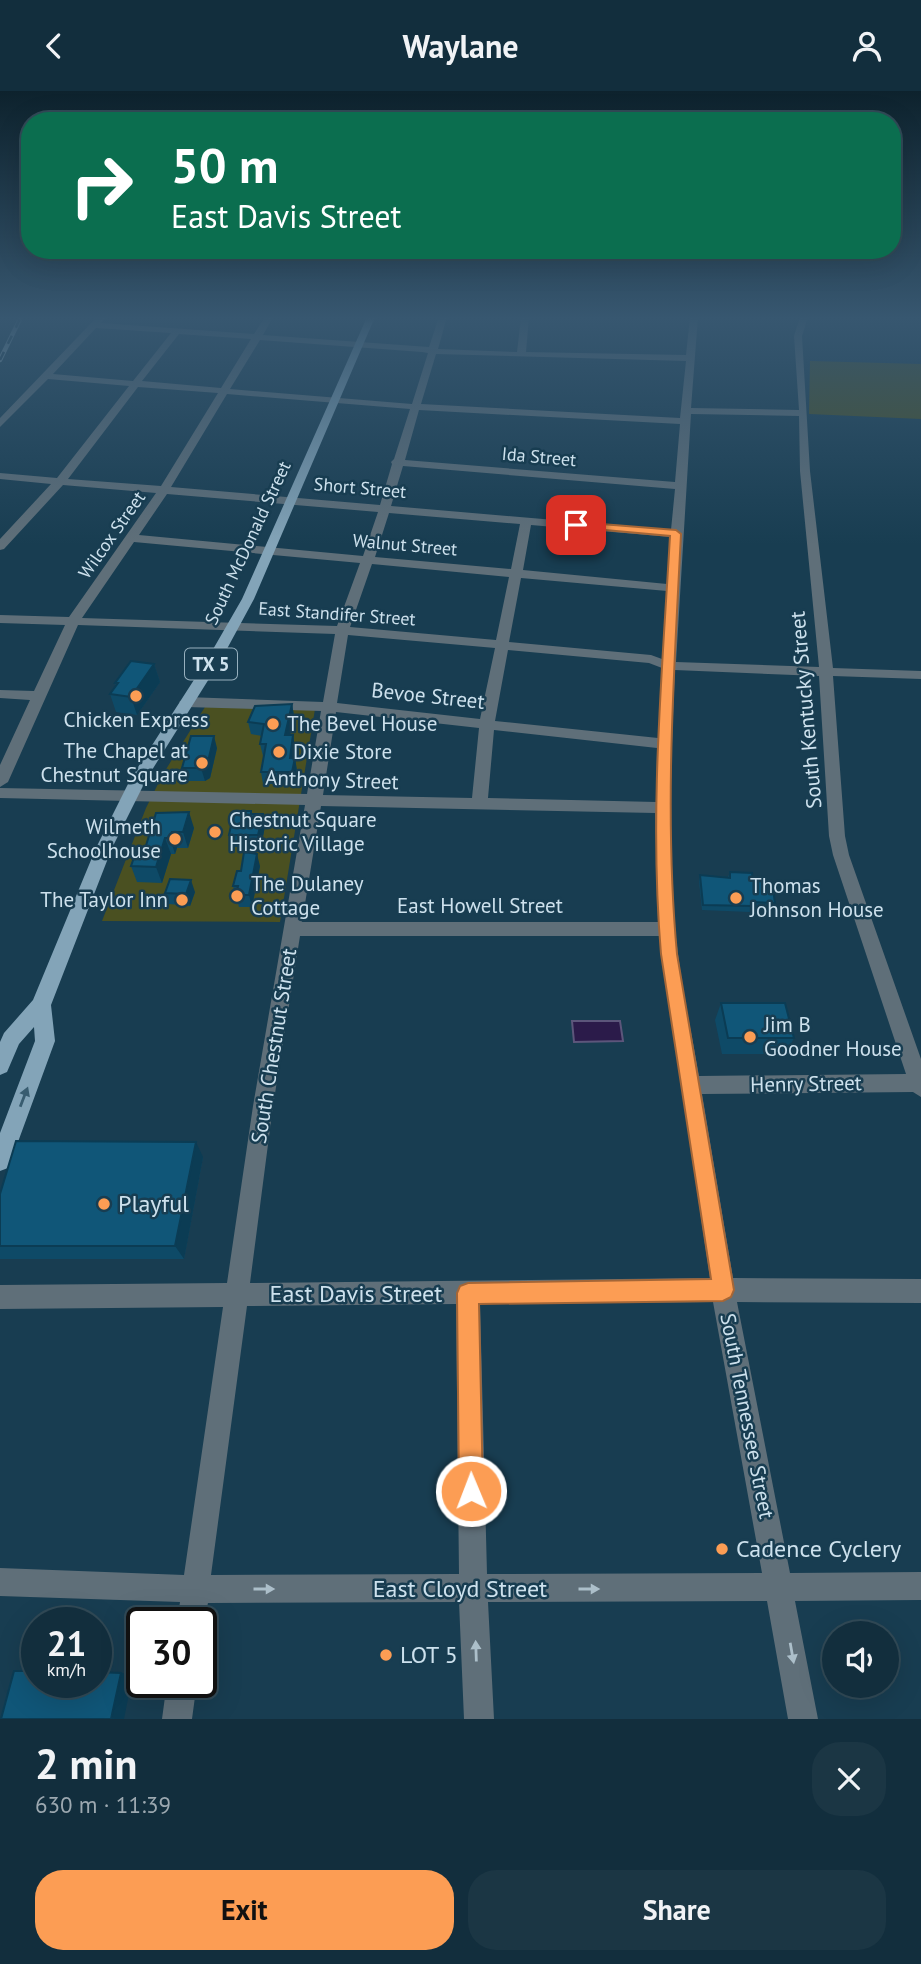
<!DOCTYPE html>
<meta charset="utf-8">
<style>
body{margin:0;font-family:"PT Sans",sans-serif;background:#1b3644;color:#f1f3f6;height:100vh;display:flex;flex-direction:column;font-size:26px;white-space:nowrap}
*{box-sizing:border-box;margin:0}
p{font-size:23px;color:#9ca8b0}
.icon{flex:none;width:38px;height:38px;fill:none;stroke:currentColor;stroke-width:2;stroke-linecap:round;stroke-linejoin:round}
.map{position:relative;height:1628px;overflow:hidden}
.sheet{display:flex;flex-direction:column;background:#122e3d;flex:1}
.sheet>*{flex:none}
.hud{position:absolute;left:21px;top:21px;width:880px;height:147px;border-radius:28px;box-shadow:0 7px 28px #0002,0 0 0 2px #314a57;background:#0b6e4f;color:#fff;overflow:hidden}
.controls{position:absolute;left:822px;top:1530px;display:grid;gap:14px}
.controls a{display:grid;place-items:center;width:77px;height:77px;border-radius:50%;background:#122e3d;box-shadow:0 7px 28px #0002,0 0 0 2px #314a57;font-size:35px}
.speed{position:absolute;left:21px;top:1516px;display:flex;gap:14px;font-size:35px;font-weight:700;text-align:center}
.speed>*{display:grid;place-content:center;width:91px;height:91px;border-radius:50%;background:#122e3d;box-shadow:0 7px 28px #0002,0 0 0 2px #314a57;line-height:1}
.speed small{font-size:18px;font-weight:400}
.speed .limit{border:4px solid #111;border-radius:10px;background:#fff;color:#111}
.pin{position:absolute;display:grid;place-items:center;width:60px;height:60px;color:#fff;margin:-30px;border-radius:14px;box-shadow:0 4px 10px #0006}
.me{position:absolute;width:77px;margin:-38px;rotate:359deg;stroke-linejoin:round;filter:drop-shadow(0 0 5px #0008)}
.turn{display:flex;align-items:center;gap:24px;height:147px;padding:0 35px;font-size:32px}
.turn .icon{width:91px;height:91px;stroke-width:2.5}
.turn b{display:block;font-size:49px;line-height:60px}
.round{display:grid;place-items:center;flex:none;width:74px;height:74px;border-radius:28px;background:#1b3644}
.overview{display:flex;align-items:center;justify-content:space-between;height:119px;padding:0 35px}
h1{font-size:42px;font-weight:700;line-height:52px}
.action{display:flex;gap:14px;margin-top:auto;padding:14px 35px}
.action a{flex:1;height:80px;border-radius:28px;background:#fc9d54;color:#111;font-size:28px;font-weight:700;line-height:80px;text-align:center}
.action a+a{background:#1b3644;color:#f1f3f6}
header{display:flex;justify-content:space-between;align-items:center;height:91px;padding:0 35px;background:#122e3d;font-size:32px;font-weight:700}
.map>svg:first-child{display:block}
.green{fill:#4a5021}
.water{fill:#2b1b4a;stroke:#5c567b;stroke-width:2}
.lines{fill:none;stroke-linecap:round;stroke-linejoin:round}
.minor{fill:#5f6f79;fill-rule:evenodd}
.major{fill:#83a4b8;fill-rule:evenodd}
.rail-casing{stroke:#93adbb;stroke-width:4.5}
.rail{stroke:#183d51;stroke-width:2.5;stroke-dasharray:9;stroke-linecap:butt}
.wall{fill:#0e4a67}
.shaded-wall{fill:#0b3c54}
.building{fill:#105678;stroke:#0b3c54;stroke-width:2}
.oneway{fill:#385c70}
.oneway2{fill:#acbfca}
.route{fill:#fc9d54;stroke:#a46637;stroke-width:2}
.poi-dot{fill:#fc9d54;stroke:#183d51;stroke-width:2.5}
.labels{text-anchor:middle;stroke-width:5;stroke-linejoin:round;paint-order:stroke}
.far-street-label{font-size:18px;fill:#cde1ed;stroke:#183d51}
.shield{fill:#183d51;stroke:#97b0be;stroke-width:2}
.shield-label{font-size:19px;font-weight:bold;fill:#cde1ed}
.street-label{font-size:21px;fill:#cde1ed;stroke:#183d51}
.poi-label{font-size:21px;fill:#cde1ed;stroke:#183d51;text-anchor:start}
.near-poi-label{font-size:24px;fill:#cde1ed;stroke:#183d51;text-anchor:start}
.near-street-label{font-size:24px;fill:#cde1ed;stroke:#183d51}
</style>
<header><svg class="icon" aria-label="back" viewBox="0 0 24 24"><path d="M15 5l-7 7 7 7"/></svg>Waylane<svg class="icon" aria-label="person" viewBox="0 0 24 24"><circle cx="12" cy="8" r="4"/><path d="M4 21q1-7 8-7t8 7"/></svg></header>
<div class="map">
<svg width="921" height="1628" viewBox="0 0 921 1628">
<rect width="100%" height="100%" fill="#183d51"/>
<path class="green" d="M810 270 921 273V328L809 323Z
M205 616 315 618 280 831 102 830 146 717 163 683Z"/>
<path class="water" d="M572 930H620L623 950 574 951Z"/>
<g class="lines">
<path class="minor" d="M97 226H106L101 232 254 243 265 226H273L263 244 429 256 439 226H447L438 258 517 261 521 226H529L526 261 686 264 690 226H698L691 317 799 319 794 245 800 226H808L802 245 810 380 833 577 921 580V588L833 585 845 745 849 764 921 968V1006L913 1001 702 1003 733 1187 921 1188V1212L737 1211 790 1482 921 1481V1509L795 1510 818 1628H788L767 1510 488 1511 494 1628H464L459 1511 208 1512 201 1541V1531H177L180 1511 0 1505V1477L184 1484 223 1216 0 1218V1194L227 1192 253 1015 305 714 0 707V697L307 703 321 620 186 616 179 611 186 606 323 611 335 543 78 534 8 691 0 696V674L30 609 0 607V599L34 600 65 534 0 532V524L69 526 156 402 63 394 4 458 0 459V448L51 393 0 388V382L57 387 129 295 48 288 0 336V327ZM96 237 171 242 133 290 53 283ZM179 243 251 248 221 297 142 290ZM260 249 422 261 428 262 412 313 230 298ZM436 263 686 270 680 327 421 313ZM138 296 218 302 161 395 68 388ZM227 303 410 318 394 368 391 371 392 373 380 414 171 396ZM419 319 680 333 675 391 405 369ZM691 323 799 325 800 380 819 576 676 571ZM403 375 675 398 671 439 391 415ZM167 403 378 421 363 465 139 444ZM389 422 520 433 511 478 375 466ZM531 434 671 446 667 493 523 479ZM134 451 360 472 337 535 82 527ZM372 473 509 486 496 549 350 536ZM521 487 667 500 662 568 651 564 509 551ZM348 544 495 557 480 628 337 612ZM508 559 649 572 662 577 658 647 495 630ZM675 579 819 585 829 745 833 764 906 983 699 985C692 944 683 904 678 863 666 770 671 673 675 579ZM336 621 479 637 472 707 323 704ZM494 639 657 657 656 711 488 707ZM321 715 655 722 658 831H302ZM300 845H659L710 1187 250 1192 273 1015ZM713 1211 762 1482 487 1483 480 1213ZM456 1213 459 1483 211 1484 247 1215Z
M167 1591H197L192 1628H162Z"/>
<path class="major" d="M367 226H375L254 508 222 567 147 687 112 757 51 914 55 950 11 1070 8 1077 0 1080V1042L35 950 34 936 19 953 7 981 0 984V951L4 942 33 909 96 757 131 687 208 567 242 508Z"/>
<defs>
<path id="rail" d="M0 269 21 226"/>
</defs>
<use href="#rail" class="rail-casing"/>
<use href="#rail" class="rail"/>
</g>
<path class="wall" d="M154 573 160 591 137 624 116 621 110 603 116 595 115 592Z
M292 613 294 625 290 644H293L295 656 293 667H295L297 680 295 693H263L261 681 264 665H263L260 653 262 645 251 643 248 631Z
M217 657 210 687 205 690H186L182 677Z
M156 722 194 737 188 757H177L175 763H171L162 792 137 791 131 775 144 761Z
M252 723H263L265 735 261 756H232L229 744Z
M260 775 252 816H239L233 795 241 780Z
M730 781 753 790 775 812 773 818 751 817 750 821 702 819 699 790 700 784 728 786Z
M195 801 190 815 169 813 165 802Z
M721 912 794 947 786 963H722L715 929Z
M203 1066 184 1168H0V1103Z"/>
<path class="shaded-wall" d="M154 573 160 591 137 624 131 606Z
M292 613 294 625 288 656 285 644Z
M293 644 295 656 292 679 290 667Z
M214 645 217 657 210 687 205 690 201 677Z
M295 667 297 680 295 693 292 681Z
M189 721 194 737 188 757 183 741Z
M263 723 265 735 261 756 258 744Z
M172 741 177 757 175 763 170 747Z
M165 747 171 763 162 792 156 776Z
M257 763 260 775 252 816 249 804Z
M191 789 195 801 190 815 186 803Z
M196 1051 203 1066 184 1168 175 1155Z
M121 1582 133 1583 124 1628H111Z"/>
<path class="building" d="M131 570 154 573 131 606 110 603 118 592H115Z
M292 613 285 644H293L290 667H295L292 681H261L266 653H260L264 633 248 631 255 615Z
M191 645H214L207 675 201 677H182Z
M234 720H251V723H263L258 744H229Z
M189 721 183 741H172L170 747H165L156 776 131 775 136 761H144L156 722Z
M244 761 257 763 249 804H236L238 795H233L237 780H241Z
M730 781 752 782 753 790 772 791 775 812 752 811V815L703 814 700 784 730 787Z
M170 788 191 789 186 803 165 802Z
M721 912H785L794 947H728Z
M16 1050 196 1051 175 1155H0V1103Z
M14 1580H37V1591H96V1581L121 1582 111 1628H1Z"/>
<defs><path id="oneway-solid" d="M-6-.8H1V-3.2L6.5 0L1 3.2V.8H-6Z" transform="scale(1.75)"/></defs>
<use class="oneway" href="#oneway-solid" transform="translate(24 1006) rotate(-69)"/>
<g class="oneway2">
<use href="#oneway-solid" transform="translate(264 1498)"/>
<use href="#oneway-solid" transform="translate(589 1498)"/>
<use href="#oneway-solid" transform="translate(476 1560) rotate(-92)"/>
<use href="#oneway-solid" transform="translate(792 1562) rotate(80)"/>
</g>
<linearGradient id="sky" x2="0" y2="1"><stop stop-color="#0d222d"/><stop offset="0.5" stop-color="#375770"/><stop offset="1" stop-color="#375770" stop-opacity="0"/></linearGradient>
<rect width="921" height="454" fill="url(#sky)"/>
<path class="route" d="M576 431 676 439 681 443C674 582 664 723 677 863L734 1199 731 1206 723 1210 479 1213 483 1400 479 1408 471 1412 462 1408 459 1400 457 1202 460 1195 468 1192 711 1188 661 863C649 724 662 584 670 445L572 436 571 434Z"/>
<g class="poi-dot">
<circle cx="136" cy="605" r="7"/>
<circle cx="273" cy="633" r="7"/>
<circle cx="279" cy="661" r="7"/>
<circle cx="202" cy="672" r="7"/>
<circle cx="215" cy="741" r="7"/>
<circle cx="175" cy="748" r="7"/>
<circle cx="237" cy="805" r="7"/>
<circle cx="736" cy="807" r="7"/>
<circle cx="182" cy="809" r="7"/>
<circle cx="750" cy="946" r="7"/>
<circle cx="104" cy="1113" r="7"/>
<circle cx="722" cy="1458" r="7"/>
<circle cx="386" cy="1564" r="7"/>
</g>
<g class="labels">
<g class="far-street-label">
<text transform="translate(539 366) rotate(5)" y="6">Ida Street</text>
<text transform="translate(360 397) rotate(5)" y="6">Short Street</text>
<text transform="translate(112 444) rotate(-55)" y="6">Wilcox Street</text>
<text transform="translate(248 452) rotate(-65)" y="6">South McDonald Street</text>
<text transform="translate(405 454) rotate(5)" y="6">Walnut Street</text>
<text transform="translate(337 523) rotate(4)" y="6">East Standifer Street</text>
</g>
<rect class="shield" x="185" y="557.5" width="52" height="31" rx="5"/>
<g class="shield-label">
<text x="211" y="580">TX 5</text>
</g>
<g class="street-label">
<text transform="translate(428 605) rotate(6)" y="7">Bevoe Street</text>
<text transform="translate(806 619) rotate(-95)" y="7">South Kentucky Street</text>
<text transform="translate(332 689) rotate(2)" y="7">Anthony Street</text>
<text x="480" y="822">East Howell Street</text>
<text transform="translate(274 955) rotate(-81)" y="7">South Chestnut Street</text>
<text transform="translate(806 993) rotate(-1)" y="7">Henry Street</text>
<text transform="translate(747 1325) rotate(79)" y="7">South Tennessee Street</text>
</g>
<g class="poi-label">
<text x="136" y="636" text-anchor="middle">Chicken Express</text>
<text x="287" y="640">The Bevel House</text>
<text x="188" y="667" text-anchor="end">The Chapel at<tspan x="188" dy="24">Chestnut Square</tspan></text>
<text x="293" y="668">Dixie Store</text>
<text x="229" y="736">Chestnut Square<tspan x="229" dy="24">Historic Village</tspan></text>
<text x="161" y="743" text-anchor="end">Wilmeth<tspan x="161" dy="24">Schoolhouse</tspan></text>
<text x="251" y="800">The Dulaney<tspan x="251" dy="24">Cottage</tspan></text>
<text x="750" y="802">Thomas<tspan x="750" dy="24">Johnson House</tspan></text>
<text x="168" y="816" text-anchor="end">The Taylor Inn</text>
<text x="764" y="941">Jim B<tspan x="764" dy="24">Goodner House</tspan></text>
</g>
<g class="near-poi-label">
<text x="118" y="1121">Playful</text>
<text x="736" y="1466">Cadence Cyclery</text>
<text x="400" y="1572">LOT 5</text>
</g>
<g class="near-street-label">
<text x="356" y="1211">East Davis Street</text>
<text x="460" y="1506">East Cloyd Street</text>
</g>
</g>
</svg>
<div class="controls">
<a><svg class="icon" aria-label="sound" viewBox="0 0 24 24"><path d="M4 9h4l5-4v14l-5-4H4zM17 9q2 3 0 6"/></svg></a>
</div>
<div class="speed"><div>21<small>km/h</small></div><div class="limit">30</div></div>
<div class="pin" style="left:576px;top:434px;background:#d93025"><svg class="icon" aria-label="arrive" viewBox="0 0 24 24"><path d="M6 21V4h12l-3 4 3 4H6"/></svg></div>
<svg class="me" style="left:471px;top:1400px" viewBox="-20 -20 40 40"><circle r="17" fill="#fc9d54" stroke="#fff" stroke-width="3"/><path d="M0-11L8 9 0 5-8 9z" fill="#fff"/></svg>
<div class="hud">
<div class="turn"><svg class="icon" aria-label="right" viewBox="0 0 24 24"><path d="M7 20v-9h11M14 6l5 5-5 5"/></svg><div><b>50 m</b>East Davis Street</div></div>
</div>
</div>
<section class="sheet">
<div class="overview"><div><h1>2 min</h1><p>630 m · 11:39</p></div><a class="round"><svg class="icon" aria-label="close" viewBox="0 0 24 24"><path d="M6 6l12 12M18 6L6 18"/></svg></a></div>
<div class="action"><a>Exit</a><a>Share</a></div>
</section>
